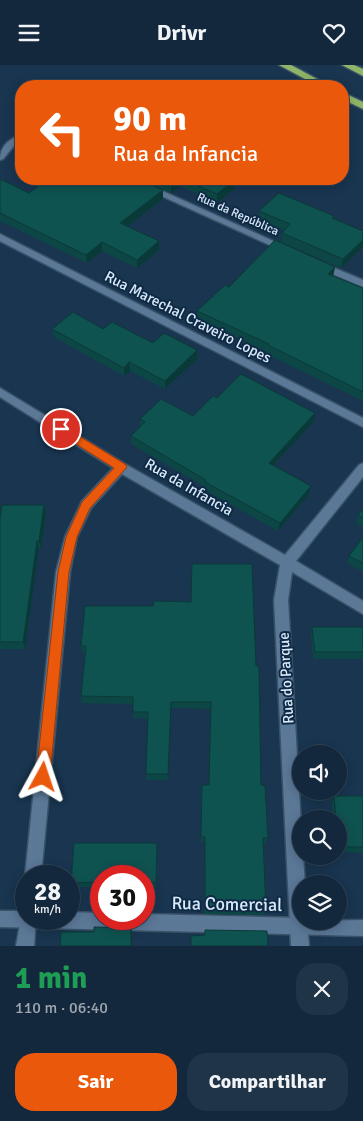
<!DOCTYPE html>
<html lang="pt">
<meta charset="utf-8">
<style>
body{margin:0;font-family:Signika,sans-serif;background:#203447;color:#f1f3f6;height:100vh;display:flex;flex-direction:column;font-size:19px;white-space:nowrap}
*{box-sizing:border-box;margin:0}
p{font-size:16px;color:#9da6af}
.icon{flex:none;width:28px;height:28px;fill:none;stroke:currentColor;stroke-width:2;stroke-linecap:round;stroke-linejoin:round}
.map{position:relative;height:881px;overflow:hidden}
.sheet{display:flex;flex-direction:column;background:#13283c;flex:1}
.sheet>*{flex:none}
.guide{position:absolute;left:15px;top:15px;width:334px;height:105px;border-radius:20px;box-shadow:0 2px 12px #0003,0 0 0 1px #324456;background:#ea580c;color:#fff;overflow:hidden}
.tools{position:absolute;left:292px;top:680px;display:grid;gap:10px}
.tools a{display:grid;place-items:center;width:55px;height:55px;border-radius:50%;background:#13283c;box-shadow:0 2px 12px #0003,0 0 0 1px #324456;font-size:25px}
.speed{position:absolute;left:15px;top:800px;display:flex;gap:10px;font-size:25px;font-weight:700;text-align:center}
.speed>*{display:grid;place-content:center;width:65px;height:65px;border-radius:50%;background:#13283c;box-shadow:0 2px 12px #0003,0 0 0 1px #324456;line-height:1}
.speed small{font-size:12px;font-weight:400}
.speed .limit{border:8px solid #d22;background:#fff;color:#111}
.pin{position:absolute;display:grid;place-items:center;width:42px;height:42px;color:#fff;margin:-21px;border:2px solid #fff;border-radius:50%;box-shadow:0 1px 5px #0007}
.me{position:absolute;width:55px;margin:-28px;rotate:5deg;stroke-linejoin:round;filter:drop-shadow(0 0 4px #0008)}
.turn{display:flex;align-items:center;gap:18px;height:105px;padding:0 15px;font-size:22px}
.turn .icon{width:65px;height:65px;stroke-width:2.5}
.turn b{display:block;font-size:35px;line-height:42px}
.round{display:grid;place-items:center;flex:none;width:52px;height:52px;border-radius:20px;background:#203447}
.overview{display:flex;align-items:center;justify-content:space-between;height:85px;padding:0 15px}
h1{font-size:30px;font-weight:700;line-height:38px;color:#1e9e55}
.button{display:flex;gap:10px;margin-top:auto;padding:10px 15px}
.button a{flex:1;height:58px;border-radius:20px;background:#ea580c;color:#fff;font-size:20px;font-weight:700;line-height:58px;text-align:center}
.button a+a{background:#203447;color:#f1f3f6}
header{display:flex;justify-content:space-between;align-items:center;height:65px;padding:0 15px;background:#13283c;font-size:22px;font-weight:700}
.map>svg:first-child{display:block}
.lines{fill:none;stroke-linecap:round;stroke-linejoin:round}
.pedestrian-casing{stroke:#3a5268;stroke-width:3}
.minor-casing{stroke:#3a5268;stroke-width:3}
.motorway-casing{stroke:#3a5268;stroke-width:3}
.pedestrian{fill:#5b7897;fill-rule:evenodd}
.minor{fill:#5b7897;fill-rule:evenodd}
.motorway{fill:#8fb568;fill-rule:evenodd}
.wall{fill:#0d4745}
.shaded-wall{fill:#0a3a38}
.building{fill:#0f5350;stroke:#0a3a38}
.route{fill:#ea580c;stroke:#983908}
.labels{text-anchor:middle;stroke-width:4;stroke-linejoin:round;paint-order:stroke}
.far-street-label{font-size:12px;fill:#d9eafb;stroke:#0f2a45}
.street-label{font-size:15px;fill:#d9eafb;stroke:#0f2a45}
.near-street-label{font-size:18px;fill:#d9eafb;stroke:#0f2a45}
</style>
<header><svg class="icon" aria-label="menu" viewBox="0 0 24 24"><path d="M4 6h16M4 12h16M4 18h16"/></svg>Drivr<svg class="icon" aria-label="heart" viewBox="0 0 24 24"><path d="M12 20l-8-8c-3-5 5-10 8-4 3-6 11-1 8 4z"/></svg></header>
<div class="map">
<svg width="363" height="881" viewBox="0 0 363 881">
<rect width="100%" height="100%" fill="#193550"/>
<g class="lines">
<defs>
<path id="pedestrian" d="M0 846H26V854H69V847L101 848V854H144V849L301 853V856L363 855V871L0 862Z"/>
<path id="minor" d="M21 70V76L17 77 3 94 0 95C0 81 9 74 21 70Z
M124 114H136L293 185 291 187H285Z
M0 169 363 353V362L0 176Z
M320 197 363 215V222L316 202V198Z
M0 323 125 399 285 490 359 400 363 398V412L296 496 363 536V549L292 507 288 535 301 760V791H303L305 819H301V856H307L309 881H291L274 535 280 500 122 409 91 443 77 472 70 507 41 811H26V814L25 811 56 507 65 472 82 436 113 403 0 332Z
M26 846V854H36L34 881H16L22 848Z"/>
<path id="motorway" d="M279 0H291L330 21H318Z
M342 0H354L363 4V11Z
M342 27 363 37V44L342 34Z"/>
</defs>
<use href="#pedestrian" class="pedestrian-casing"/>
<use href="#minor" class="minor-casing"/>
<use href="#motorway" class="motorway-casing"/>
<use href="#pedestrian" class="pedestrian"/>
<use href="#minor" class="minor"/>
<use href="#motorway" class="motorway"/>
</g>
<path class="wall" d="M0 114 29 128 163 134 127 161 159 185 137 203 102 186 87 198 0 156Z
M140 114H232L234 115V124L217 138 180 121 171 128Z
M259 146 333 154 363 166V182L341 203 281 177 282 168 284 165 258 155Z
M335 202 333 211 363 223V336L267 289V287L197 254V246L229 222Z
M52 264H103L153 278 197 285V294L165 324 130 306 124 311 54 272Z
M217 333 314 356 273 400 311 421 309 429 278 466 205 425V422L131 379V371L140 361V354L193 351Z
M44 440 46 448 41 484 39 483 25 584H0V453Z
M363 444V462L356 458 358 450Z
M363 472V507L347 498 349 491Z
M85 541 256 601 261 720 268 773 266 778H264L266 846 265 850 204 849 205 777H201V725L209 720 210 644 171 643 168 715H146V709L148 654 133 653V639L82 638 81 631 85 589H83L81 581Z
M312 562H363V594H313L311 569Z
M334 731H363V788L339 787V754H333L332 737Z
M157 778 156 823H151L150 847 144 848V811L101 847 96 846 95 842 96 822H73L71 818Z"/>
<path class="shaded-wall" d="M179 114H180V121L171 128V119Z
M234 115V124L217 138V129Z
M163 125V134L121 166 120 158Z
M363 175V182L341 203 343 194Z
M159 176V185L137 203V195Z
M102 177V186L87 198 86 190Z
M335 202 333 211 328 209Z
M197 285V294L165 324V316Z
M129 297 130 306 124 311V303Z
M315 348 314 356 268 406 269 398Z
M311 421 309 429 278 466 280 458Z
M44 440 46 448 41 484 39 476Z
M37 476 39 483 25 584 23 577Z
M131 863 132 867V881H131Z"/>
<path class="building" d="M0 114 29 128 48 114H95L97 115 99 114H138L163 125 120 158 159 176 137 195 102 177 86 190 0 148Z
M159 114H179L171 119Z
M182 114H232L234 115 217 129Z
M279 128 334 151 332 153 363 166V175L343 194 282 168 290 159 259 146Z
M275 175 335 202 328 209 363 223V327L268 280 269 279 197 246 225 220 229 222Z
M73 247 103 264 112 257 153 278 164 268 197 285 165 316 129 297 124 303 52 264Z
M241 309 315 348 269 398 311 421 280 458 205 417 206 415 131 371 145 357 140 354 161 334 193 351 213 331 217 333Z
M2 440H44L39 476H37L23 577H0V453Z
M363 444V453L358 450Z
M363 472V498L349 491Z
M192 499H252L256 601H259L261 720 265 721 268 773H263L266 846 205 844V772H201L202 720H209L211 637H171L168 709H146L148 647H133V632L81 631 86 581H81L85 541H153L154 536 191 537Z
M312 562H363V587H315Z
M334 731H363V782H339V754H336Z
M74 778H157L156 818H150L149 843H144V811H101V844V842H95L96 817 71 818Z
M94 862 131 863V881H60L61 867H94Z
M205 865 267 866 268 881H191V871L205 870Z"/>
<path class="route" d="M61 360 125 399 127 402 90 443 77 472 69 507 50 712 48 717 43 719 38 717 36 712 58 507 66 472 82 437 114 403 57 367 55 364 57 362Z"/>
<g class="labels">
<g class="far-street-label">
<text transform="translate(238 149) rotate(24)" y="4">Rua da República</text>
</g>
<g class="street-label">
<text transform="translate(188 252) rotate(27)" y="5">Rua Marechal Craveiro Lopes</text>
<text transform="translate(189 422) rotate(30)" y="5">Rua da Infancia</text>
<text transform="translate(286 613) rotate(-93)" y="5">Rua do Parque</text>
</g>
<g class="near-street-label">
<text transform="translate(227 839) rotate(1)" y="6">Rua Comercial</text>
</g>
</g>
</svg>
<div class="tools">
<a><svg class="icon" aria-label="sound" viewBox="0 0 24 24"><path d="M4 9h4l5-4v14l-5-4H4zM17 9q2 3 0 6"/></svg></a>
<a><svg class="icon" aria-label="search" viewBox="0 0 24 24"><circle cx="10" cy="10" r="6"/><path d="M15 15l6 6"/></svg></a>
<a><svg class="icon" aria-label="layers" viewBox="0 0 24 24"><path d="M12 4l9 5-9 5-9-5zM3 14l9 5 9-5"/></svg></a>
</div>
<div class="speed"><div>28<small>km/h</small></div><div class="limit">30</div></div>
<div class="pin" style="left:61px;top:364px;background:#d93025"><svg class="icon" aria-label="arrive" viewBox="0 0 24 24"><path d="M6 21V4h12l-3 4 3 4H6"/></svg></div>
<svg class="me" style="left:43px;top:712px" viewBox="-20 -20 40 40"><path d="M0-17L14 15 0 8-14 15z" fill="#ea580c" stroke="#fff" stroke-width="4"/></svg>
<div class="guide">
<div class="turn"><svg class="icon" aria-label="left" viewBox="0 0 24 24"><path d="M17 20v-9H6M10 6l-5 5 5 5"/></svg><div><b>90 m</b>Rua da Infancia</div></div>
</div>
</div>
<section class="sheet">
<div class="overview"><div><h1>1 min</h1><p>110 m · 06:40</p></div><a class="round"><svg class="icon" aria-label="close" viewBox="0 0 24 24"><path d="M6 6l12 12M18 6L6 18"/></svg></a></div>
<div class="button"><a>Sair</a><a>Compartilhar</a></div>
</section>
